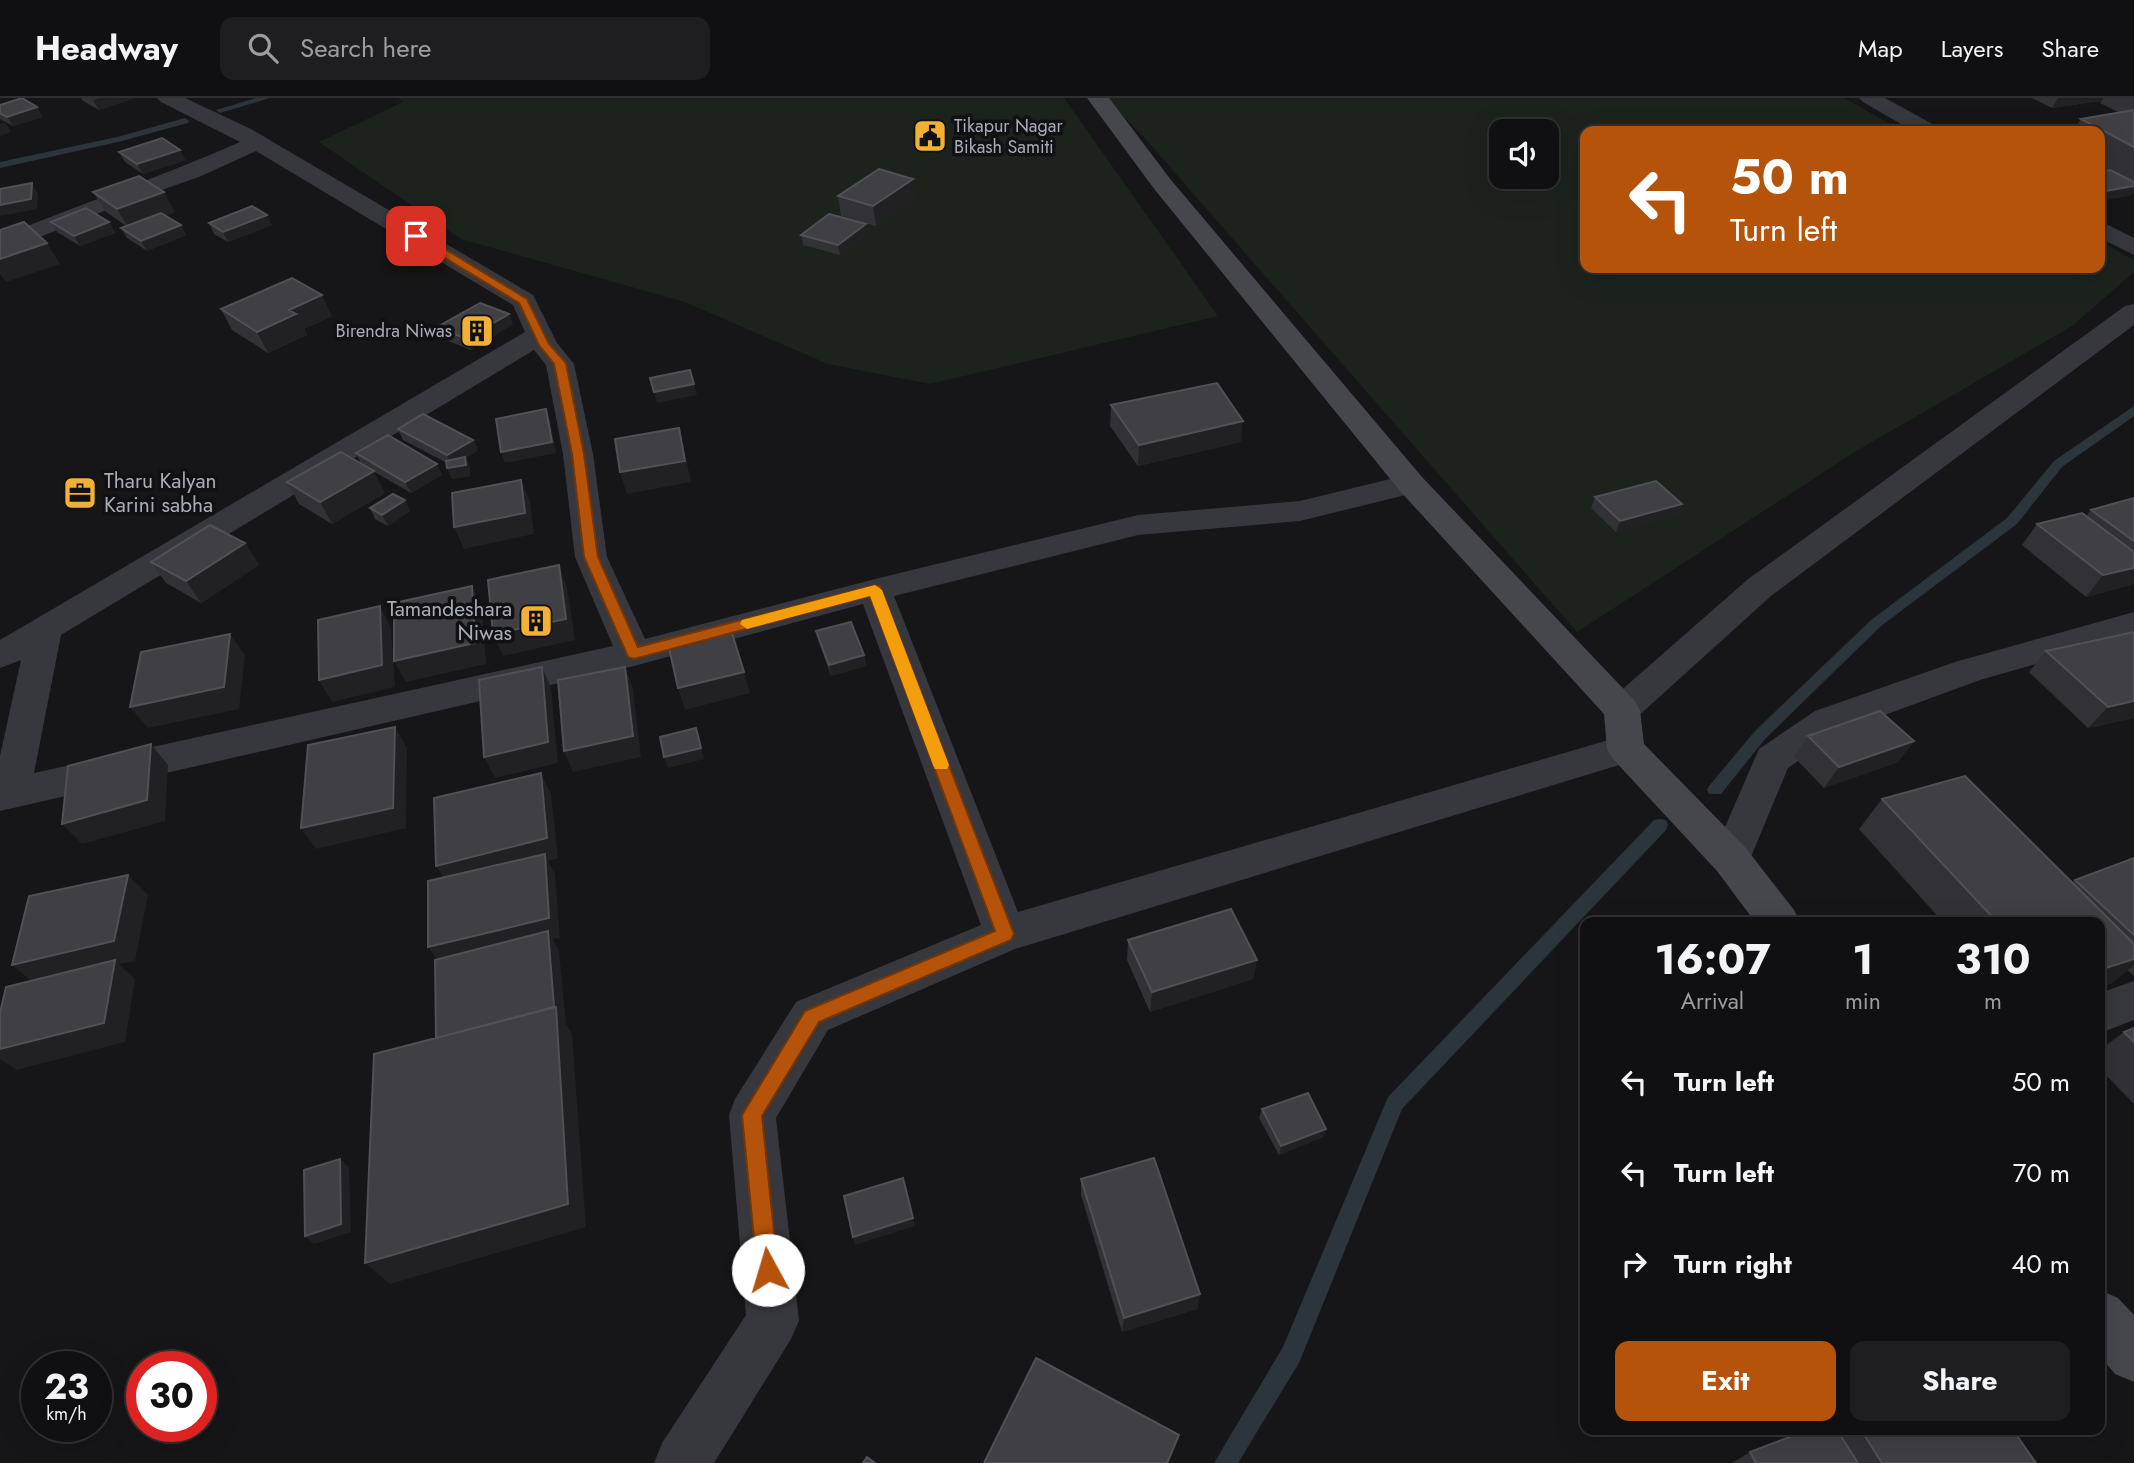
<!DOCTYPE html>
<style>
body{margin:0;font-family:Jost,sans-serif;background:#1e1e20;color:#f1f3f6;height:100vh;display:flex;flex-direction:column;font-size:26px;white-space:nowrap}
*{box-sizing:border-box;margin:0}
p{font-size:23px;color:#9c9d9f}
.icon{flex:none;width:38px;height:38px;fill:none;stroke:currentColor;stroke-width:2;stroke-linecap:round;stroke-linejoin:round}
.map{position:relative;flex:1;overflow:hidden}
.panel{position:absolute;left:1580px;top:819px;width:525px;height:518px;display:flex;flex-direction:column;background:#101012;border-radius:14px;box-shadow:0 7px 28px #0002,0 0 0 2px #303032}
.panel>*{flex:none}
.hud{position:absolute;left:1580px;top:28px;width:525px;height:147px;border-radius:14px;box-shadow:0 7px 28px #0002,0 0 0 2px #303032;background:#b45309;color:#fff;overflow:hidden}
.controls{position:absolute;left:1489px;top:21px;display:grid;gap:14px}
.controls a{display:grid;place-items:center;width:70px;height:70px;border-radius:14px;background:#101012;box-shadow:0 7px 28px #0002,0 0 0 2px #303032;font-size:35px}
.speed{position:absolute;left:21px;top:1253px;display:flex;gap:14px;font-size:35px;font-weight:700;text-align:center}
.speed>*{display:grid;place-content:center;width:91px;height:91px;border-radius:50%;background:#101012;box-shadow:0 7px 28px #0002,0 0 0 2px #303032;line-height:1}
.speed small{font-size:18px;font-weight:400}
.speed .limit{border:10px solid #d22;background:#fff;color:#111}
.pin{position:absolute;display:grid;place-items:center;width:60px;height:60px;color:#fff;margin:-30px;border-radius:14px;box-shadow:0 4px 10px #0006}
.me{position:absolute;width:77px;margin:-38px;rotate:354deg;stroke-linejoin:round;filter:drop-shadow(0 0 5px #0008)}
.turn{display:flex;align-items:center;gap:24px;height:147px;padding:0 35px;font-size:32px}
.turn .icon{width:91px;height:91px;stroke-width:2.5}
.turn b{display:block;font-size:49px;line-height:60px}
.eta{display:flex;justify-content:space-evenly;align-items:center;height:119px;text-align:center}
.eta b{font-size:42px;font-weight:700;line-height:49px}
.button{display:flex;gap:14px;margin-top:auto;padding:14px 35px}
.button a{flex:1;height:80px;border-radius:14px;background:#b45309;color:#fff;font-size:28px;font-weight:700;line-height:80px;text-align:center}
.button a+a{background:#1e1e20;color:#f1f3f6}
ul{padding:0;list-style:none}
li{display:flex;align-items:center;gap:21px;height:91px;padding:0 35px}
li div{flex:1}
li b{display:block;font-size:26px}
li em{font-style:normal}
header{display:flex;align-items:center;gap:42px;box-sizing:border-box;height:98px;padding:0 35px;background:#101012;border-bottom:2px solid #303032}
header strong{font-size:33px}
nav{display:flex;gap:38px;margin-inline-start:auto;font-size:24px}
.search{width:490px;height:63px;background:#1e1e20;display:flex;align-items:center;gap:18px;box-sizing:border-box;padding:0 24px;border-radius:14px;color:#9c9d9f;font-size:26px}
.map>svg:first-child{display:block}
.green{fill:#1c231d;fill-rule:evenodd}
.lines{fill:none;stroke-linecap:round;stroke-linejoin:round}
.stream{fill:#2c353c;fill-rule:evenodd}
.street{fill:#37383d;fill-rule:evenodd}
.secondary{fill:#45474d;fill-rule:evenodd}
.wall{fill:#323236}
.shaded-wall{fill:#212124}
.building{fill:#3f3f44;stroke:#4f5156;stroke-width:2}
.route{fill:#b45309;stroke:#753606;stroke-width:2}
.slow{fill:#f59e0b}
.labels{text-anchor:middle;stroke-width:7;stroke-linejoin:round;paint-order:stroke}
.far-poi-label{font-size:18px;fill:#a8adb8;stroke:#111113;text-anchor:start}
.poi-label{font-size:21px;fill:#a8adb8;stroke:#111113;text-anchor:start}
</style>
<header>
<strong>Headway</strong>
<div class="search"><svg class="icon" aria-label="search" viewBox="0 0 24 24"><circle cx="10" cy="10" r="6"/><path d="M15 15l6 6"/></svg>Search here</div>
<nav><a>Map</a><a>Layers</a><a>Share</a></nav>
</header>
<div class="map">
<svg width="2134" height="1365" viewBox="0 0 2134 1365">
<rect width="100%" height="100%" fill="#161618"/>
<path class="green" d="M398 0H1064L1218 218 930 286 828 266 685 204 461 141 319 44 403 4Z
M1105 0H1844L1903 33H1586V170H2100V143L2134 162V174L2072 228 1853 355 1577 534 1141 36ZM1502 33H1547V79H1502Z"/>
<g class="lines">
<path class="stream" d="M256 0H270L220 15 216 12Z
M185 20 189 23 188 25 118 44 0 70V64L117 39Z
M2134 308V318L2062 369 2017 426 1881 528 1765 641 1721 696H1709L1707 692 1709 688 1755 633 1871 522 2007 420 2054 363Z
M1660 721 1666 722 1668 727 1666 732 1402 1011 1299 1265 1238 1365H1214L1283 1249 1388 999 1654 722Z"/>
<path class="street" d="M157 0H185L251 31 533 197 557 245 574 266 593 356 607 459 645 541 875 481 1138 417 1300 403 1411 376 1422 379 1426 386 1422 393 1300 423 1138 437 894 498 1018 814 1626 637 1639 641 1645 651 1639 661 1015 851 828 932 776 1020 799 1223 791 1241 714 1365H654L662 1345 746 1217 729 1017 735 1001 796 904 981 827 863 506 634 568 0 713V658L21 562 0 570V542L525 234 513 207 256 53 199 79 124 105 0 155V139C80 106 161 79 240 44L161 4ZM534 252 546 267 563 356 575 459 613 548 34 675 61 537Z
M1859 0H1885L1936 28 1939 33H1913L1863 4Z
M2100 123 2134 140V157L2100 140Z
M2134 206V227L1771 498 1635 621 1622 625 1609 621 1604 612 1609 603 1747 482 2125 208Z
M2134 514V538L1980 582 1841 633 1788 670 1745 773 1731 777 1717 773 1711 761 1759 651 1815 613 1955 564Z
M2134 883V922L2100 935V895Z"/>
<path class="secondary" d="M1087 0H1109L1171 82 1422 379 1635 603 1640 612 1644 646 1745 749 1794 812 1800 824H1755L1717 773 1613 661 1607 651 1604 616 1400 393 1155 92Z
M2100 1192 2118 1200 2134 1217V1284L2115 1276 2100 1258Z"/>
</g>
<path class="wall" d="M81 0H135L99 12 83 3Z
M2032 0H2102L2100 3 2052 10Z
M2103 0H2134V94L2132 97 2100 103V74L2108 72 2100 68V33H2074L2081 21 2120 15 2100 5Z
M0 7 43 19 13 28 0 21Z
M119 54 186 62 143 76 125 64Z
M93 94 175 114 165 118 186 137 147 153 127 140 121 130 126 128 105 113Z
M838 98 915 101 876 128 841 118Z
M51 124H109L115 135 80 148 57 134Z
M209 125 272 127 228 144 214 136Z
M867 136 840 157 803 147 801 137Z
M221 211 332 218 304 231 307 237 268 255 232 232Z
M513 226 471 252 441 240 437 229Z
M1111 307 1241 344 1138 368 1110 328Z
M398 331 473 342 478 352 466 360 470 370V378L452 381 447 370V365L403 342Z
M356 355 442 377 411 395 361 366Z
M287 384 385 395 332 426 299 406Z
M1595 399 1682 406 1677 417 1616 434 1591 410Z
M2134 400V484L2131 487 2086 499 2022 447 2037 426 2086 418 2091 412Z
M405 402 410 413 388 428 375 421 370 410Z
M245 445 259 467 201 505 166 485 151 464Z
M816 533 864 557 866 568 831 578 819 544Z
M2046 553 2134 620 2088 630 2029 574Z
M1808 638 1914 643 1898 664 1824 690 1794 659Z
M1882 701 2072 785 2075 782 2134 760V878L2127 872 2112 885 2100 889V824H1943L1859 731Z
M1128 842 1257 862 1253 881 1150 914 1127 862Z
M2134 930V1006L2100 971V952L2124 934Z
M1262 1011 1326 1031 1323 1039 1279 1057 1259 1020Z
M1081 1081 1200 1196 1197 1211 1122 1234 1081 1097Z
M1808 1332H2013L2036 1365H1732L1750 1354Z"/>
<path class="shaded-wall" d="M100 0H135L99 12 93 2Z
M2058 0H2102L2100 3 2052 10Z
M37 9 43 19 13 28 7 19Z
M5 24 11 34 0 38V26Z
M180 52 186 62 143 76 137 66Z
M913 81 915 101 876 128 873 108Z
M32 85 38 96 37 111 0 118V107Z
M2134 88V94L2132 97 2100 103V94Z
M164 94 175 114 129 131 117 111Z
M267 117 272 127 228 144 223 134Z
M109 124 115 135 80 148 74 138Z
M866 126 867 136 840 157 838 147Z
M181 127 186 137 147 153 141 143Z
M47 145 60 166 6 184 0 176V161Z
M322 197 332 218 304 231 307 237 268 255 257 234 289 212Z
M509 216 513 226 471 252 466 241Z
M694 286 697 297 657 305 654 294Z
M546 311 550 322 556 355 505 365 501 354Z
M1243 323 1241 344 1138 368 1139 347Z
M679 330 684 352 691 384 627 396 620 374Z
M473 342 478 352 466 360 470 370V378L452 381 447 370 452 368 447 357Z
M437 366 442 377 411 395 405 384Z
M374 373 385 395 332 426 320 404Z
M521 382 530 403 534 436 464 451 454 429Z
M405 402 410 413 388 428 382 417Z
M1682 406 1677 417 1616 434 1620 423Z
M245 445 259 467 201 505 186 483Z
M559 467 567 489 575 542 503 558 493 536Z
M2134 470V484L2131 487 2086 499 2103 477Z
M472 488 482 510 486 566 406 584 394 563Z
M380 508 391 530 395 589 332 604 319 582Z
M230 536 245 557 239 611 148 630 130 609Z
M864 557 866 568 831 578 829 567Z
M542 569 551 590 558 665 495 680 484 659Z
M625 569 633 590 641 659 573 674 564 653Z
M744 574 750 595 685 612 678 590Z
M2134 603V620L2088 630 2108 609Z
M395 629 407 650 406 730 316 751 301 730Z
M696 630 704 661 668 670 664 659Z
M1914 643 1898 664 1824 690 1839 669Z
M151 646 168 667 165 723 82 746 62 726Z
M541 675 551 696 558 760 548 763 555 776 560 840 553 841 559 853 566 926 572 936 586 1129 390 1186 365 1165 568 1106 442 869 428 849 449 788 436 768Z
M128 777 148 797 135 863 119 866 135 881 125 944 16 972 0 961V951L35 886 12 867Z
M2134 861V867L2112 885 2100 889V872Z
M1257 862 1253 881 1150 914 1152 894Z
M1326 1031 1323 1039 1279 1057 1281 1048Z
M340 1061 349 1070 351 1134 314 1146 305 1138Z
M913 1120 915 1128 855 1147 853 1139Z
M1200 1196 1197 1211 1122 1234 1124 1220Z
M1179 1337 1176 1348 1169 1365H1167Z"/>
<path class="building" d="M22 0 37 9 7 19 0 15V7Z
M2134 12V49L2081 21Z
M162 40 180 52 137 66 119 54Z
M879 71 913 81 873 108 838 98Z
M2110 72 2134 84V88L2100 94V74Z
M139 78 164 94 117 111 93 94Z
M32 85 31 101 0 107V91Z
M252 108 267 117 223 134 209 125Z
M86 110 109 124 74 138 51 124Z
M161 115 181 127 141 143 121 130Z
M829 116 866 126 838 147 801 137Z
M24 124 47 145 0 161V132Z
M292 180 322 197 289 212 296 216 257 234 221 211Z
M480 205 509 216 466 241 437 229Z
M690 272 694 286 654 294 650 280Z
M1217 285 1243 323 1139 347 1111 307Z
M546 311 552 344 501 354 496 321Z
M423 316 473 342 447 357 398 331Z
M679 330 685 363 620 374 615 341Z
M388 337 437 366 405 384 356 355Z
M341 354 374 373 320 404 287 384Z
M465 359 466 367 447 370 446 363Z
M521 382 525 415 454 429 452 395Z
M1656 383 1682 406 1620 423 1595 399Z
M393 396 405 402 382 417 370 410Z
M2134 400V443L2091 412Z
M2082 415 2134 454V470L2103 477 2037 426Z
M210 427 245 445 186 483 151 464Z
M559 467 566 521 493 536 488 482Z
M472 488 475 545 394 563V505Z
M380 508 382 567 319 582 318 522Z
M851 524 864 557 829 567 816 533Z
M2134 534V603L2108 609 2046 553Z
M732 535 744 574 678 590 669 550Z
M230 536 224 589 130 609 141 554Z
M542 569 548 644 484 659 479 582Z
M625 569 633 638 564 653 558 582Z
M1880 613 1914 643 1839 669 1808 638Z
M395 629 393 710 301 730 308 647Z
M696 630 701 650 664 659 660 639Z
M151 646 147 702 62 726 68 668Z
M541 675 547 740 436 768 434 700Z
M1965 678 2134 846V861L2100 872V824H1997L1882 701Z
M545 756 549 820 428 849V783Z
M2134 760V837L2075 782Z
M128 777 114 843 12 867 29 798Z
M1231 811 1257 862 1152 894 1128 842Z
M548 833 554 909 436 940 435 862Z
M115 862 104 925 0 951V915L6 889Z
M556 909 568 1106 365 1165 374 956Z
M2134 930V944L2124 934Z
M1308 995 1326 1031 1281 1048 1262 1011Z
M1154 1060 1200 1196 1124 1220 1081 1081Z
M340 1061 341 1126 305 1138 304 1072Z
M903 1080 913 1120 853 1139 844 1098Z
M1036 1260 1179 1337 1167 1365H984Z
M1808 1332H1837L1858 1365H1756L1750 1354Z
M1861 1332H2013L2036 1365H1882Z
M867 1359 875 1365H863Z"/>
<path class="route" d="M412 135H419L527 201 549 246 566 265 584 356 598 459 638 549 875 487 880 488 1014 836 1011 842 819 924 762 1018 778 1172 775 1179 768 1182 760 1179 757 1172 742 1017 805 913 995 833 870 498 634 561 628 559 584 459 572 356 554 266 539 247 519 205 412 140Z"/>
<path class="slow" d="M875 487 882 492 949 667 947 671H935L933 667 870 498 747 531 740 526 742 522Z"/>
<defs>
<symbol id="civic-square" viewBox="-11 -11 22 22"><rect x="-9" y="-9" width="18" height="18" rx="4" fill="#f2b134" stroke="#111113"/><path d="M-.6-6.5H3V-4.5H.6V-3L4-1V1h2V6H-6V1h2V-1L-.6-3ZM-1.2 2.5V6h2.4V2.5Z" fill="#111"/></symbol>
<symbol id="building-square" viewBox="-11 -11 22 22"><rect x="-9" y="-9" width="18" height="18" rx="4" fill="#f2b134" stroke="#111113"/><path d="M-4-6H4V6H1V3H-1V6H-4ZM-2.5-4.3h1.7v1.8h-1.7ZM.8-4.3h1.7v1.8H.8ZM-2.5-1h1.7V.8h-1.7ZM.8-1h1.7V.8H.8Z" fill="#111"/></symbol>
<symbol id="office-square" viewBox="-11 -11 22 22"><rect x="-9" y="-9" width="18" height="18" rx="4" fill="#f2b134" stroke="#111113"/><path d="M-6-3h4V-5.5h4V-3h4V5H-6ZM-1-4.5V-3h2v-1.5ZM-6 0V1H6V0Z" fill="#111"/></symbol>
</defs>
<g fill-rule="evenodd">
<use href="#civic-square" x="911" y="19" width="38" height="38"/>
<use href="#building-square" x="458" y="214" width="38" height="38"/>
<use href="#office-square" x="61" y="376" width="38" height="38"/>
<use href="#building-square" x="517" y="504" width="38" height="38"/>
</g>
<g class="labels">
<g class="far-poi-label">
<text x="954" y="34">Tikapur Nagar<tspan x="954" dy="21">Bikash Samiti</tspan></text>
<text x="452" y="239" text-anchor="end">Birendra Niwas</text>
</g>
<g class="poi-label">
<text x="104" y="390">Tharu Kalyan<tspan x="104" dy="24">Karini sabha</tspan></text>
<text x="512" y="518" text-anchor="end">Tamandeshara<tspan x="512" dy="24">Niwas</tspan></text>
</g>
</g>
</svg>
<div class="controls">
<a><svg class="icon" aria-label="sound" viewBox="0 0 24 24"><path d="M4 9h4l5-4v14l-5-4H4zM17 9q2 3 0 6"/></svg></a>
</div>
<div class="speed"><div>23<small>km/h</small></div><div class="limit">30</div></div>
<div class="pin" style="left:416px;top:138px;background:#d93025"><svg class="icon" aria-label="arrive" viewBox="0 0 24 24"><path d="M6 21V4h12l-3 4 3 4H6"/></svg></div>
<svg class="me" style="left:768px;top:1172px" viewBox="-20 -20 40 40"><circle r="19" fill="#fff"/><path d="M0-13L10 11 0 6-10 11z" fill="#b45309"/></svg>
<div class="hud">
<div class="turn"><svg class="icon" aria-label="left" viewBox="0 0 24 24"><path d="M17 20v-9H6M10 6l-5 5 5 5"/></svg><div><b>50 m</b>Turn left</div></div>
</div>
<section class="panel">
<div class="eta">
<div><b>16:07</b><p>Arrival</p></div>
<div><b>1</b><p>min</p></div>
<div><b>310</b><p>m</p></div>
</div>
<ul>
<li><svg class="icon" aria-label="left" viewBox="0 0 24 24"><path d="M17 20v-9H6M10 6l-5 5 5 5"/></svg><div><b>Turn left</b></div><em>50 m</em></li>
<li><svg class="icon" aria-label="left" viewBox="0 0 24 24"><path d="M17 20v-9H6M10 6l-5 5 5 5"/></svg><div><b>Turn left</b></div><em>70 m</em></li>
<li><svg class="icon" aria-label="right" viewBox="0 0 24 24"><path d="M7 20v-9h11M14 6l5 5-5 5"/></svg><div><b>Turn right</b></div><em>40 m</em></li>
</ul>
<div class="button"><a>Exit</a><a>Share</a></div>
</section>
</div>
